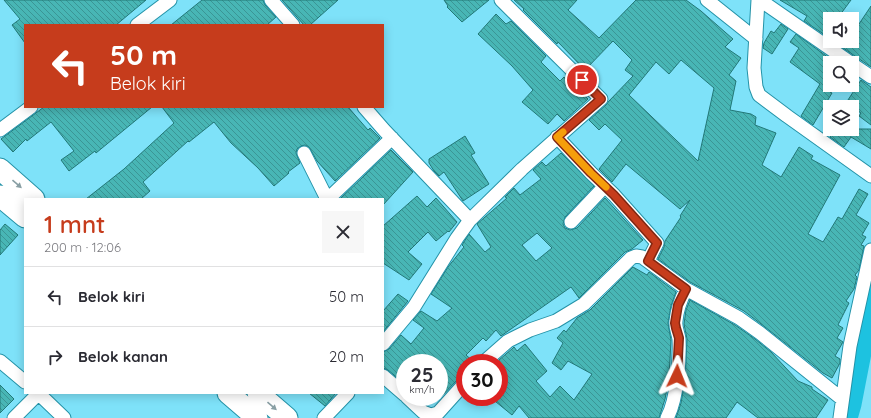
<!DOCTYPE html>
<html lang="id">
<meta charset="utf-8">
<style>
body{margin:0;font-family:Quicksand,sans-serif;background:#f7f7f7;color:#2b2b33;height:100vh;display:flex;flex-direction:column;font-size:15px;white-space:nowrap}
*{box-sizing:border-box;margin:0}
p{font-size:13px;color:#7c7c81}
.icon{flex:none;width:22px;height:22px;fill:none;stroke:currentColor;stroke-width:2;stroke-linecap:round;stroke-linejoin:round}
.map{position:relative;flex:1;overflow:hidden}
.panel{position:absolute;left:24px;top:198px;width:360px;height:196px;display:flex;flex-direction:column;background:#fff;border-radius:0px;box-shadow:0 2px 10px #0003}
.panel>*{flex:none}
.top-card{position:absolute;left:24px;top:24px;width:360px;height:84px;border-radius:0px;box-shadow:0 2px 10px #0003;background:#c63c1c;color:#fff;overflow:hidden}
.tools{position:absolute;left:823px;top:12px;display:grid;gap:8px}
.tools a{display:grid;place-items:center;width:36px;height:36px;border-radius:0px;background:#fff;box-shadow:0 2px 10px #0003;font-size:20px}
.speed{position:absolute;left:396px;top:354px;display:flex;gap:8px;font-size:20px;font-weight:700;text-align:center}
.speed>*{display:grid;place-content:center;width:52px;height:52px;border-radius:50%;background:#fff;box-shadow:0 2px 10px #0003;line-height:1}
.speed small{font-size:10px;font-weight:400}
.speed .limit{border:6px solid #d22;background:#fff;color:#111}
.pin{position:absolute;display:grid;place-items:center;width:34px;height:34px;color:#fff;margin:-17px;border:2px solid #fff;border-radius:50%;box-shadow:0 1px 4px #0007}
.me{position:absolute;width:44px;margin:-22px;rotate:2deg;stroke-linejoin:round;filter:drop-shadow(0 0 3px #0008)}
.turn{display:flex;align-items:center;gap:14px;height:84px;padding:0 20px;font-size:18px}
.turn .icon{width:52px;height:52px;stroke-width:2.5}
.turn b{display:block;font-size:28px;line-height:34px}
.round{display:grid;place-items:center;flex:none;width:42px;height:42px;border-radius:0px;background:#f7f7f7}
.overview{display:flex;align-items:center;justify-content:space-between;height:68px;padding:0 20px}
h1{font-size:24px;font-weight:600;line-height:30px;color:#c63c1c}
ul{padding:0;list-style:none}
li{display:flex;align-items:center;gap:12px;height:60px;padding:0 20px;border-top:1px solid #e1e1e2}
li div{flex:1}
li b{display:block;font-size:15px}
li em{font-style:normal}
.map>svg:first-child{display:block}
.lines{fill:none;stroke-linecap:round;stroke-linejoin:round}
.river{stroke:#1dc2e0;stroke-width:23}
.building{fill:url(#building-back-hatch);stroke:#227877;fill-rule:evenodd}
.minor-casing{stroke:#2493a8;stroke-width:15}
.trunk-casing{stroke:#2493a8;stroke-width:23}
.minor{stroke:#fff;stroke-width:13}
.trunk{stroke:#fff;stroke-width:21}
.oneway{fill:#899fa4}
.route-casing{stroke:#812712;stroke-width:10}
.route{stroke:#c63c1c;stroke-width:7}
.slow{stroke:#f59e0b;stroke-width:7}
</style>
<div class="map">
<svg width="871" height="418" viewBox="0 0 871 418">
<defs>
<pattern id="building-back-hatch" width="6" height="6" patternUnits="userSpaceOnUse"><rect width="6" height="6" fill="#48b6b5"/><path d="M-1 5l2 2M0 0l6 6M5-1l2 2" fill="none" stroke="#3b9595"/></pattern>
</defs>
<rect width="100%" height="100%" fill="#7ee2f9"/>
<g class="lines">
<path class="river" d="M846 418 850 404 871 296"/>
</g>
<path class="building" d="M4 0H146L116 25H25V43L12 25 20 19Z
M202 0H263L265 5 276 17 267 25H171Z
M282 0H338L310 25H304Z
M444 0H489L462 22 447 7 448 6Z
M514 0H577L568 10 599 38 636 0H686L701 11 733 39 725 47 741 58 729 75 736 81 730 110 751 114 756 117 755 125 776 133 762 165 781 177 799 147 813 156 811 159 840 175 808 234 823 242 838 217 842 219 859 189 868 194 856 215 869 223 862 235 866 237 861 245 864 246 859 270 855 275 857 277 854 289 846 301 849 303 838 325 843 328 837 338 843 342 835 356 840 359V363L832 378 823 373 765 327 744 311 690 282 658 259 664 247 665 241 681 217 680 216 690 200 680 209 626 164 612 182 599 169 622 140 605 124 599 130 589 120 606 105 609 101 633 76 625 70 632 60 613 41 585 70 558 42 557 44 523 10 524 9ZM681 60 714 88 698 161 629 95 656 62 669 74Z
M780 0H851L837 19H830V26L825 35 804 21 807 16Z
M871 6V67L833 41H852V20L859 24Z
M496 14 506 24 511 21 546 56 541 62 560 81 564 77 588 99 564 121 557 114 548 124 522 102 533 90 512 66 478 34Z
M781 24 788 29 772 54 763 48 764 43 771 31 774 33Z
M796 34 829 58 825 63 830 66V85H835L830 92 832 93 813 125 801 116 820 84 790 62 799 48 790 42Z
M861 80 871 87V125L859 116 861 113 846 103Z
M44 107H152L96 153 95 151 69 171 61 160 74 151 51 122 27 141 26 139 13 152 1 139Z
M162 107H348L368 130 370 128 380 138 335 181 317 161 309 147 305 145 301 146 297 149 296 153 300 163 288 172 289 173 274 186 258 168 231 143 214 122 189 142 188 141 143 182 150 191 141 199H86L124 169 174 123Z
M835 129H871V149L851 137 844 147 830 137Z
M465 136 475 153 471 155 489 184 463 201 444 172 439 176 434 171 429 163V159Z
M391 150 413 172 383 205V199H340Z
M561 153 594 186 565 217 563 224 565 228 570 230 577 228 605 198 643 240 632 249 625 252 579 298 571 287 501 336 496 330 486 341 483 338 466 355 475 363H465V375L459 378 439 399V363H405V374L400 380 388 370 383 368V352L389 349 401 335 411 344 424 328 413 320 421 311 437 321 452 308 431 294 448 267 464 247 462 245 469 234 485 252 491 247 477 224 507 198 505 197 514 188 520 195 541 179 533 170 542 162 546 166ZM537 233 552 248 536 261 522 245Z
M417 196 427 207 436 198 457 222 449 232 448 231 436 241 428 232 408 252 422 264 409 280 383 263V226Z
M5 224 18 235 0 255V230Z
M633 267 647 275 649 272 676 292 671 306 668 323 671 340 669 379 665 399 659 418H529L519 406 512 415 490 397H499V360L513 348 514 347 517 351 525 344 547 371 536 381 550 397 560 386 574 400 592 374 568 361 561 370 552 363 563 343 557 338 564 330 566 332 577 318 590 310Z
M398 294 408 301 383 332V311Z
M690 300 735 325 755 339 771 352 798 381 812 387V389L828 400 816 418H758L737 402 726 418H676L681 403 685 380 687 339 684 324 686 310Z
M0 385 14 399 0 413Z
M309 393H336L325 406Z"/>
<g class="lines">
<defs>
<path id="minor" d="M271 0 293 25
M707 0 756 39
M758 0 754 68 756 87 759 95 787 116 871 176
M760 0 851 63
M137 25 170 0
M852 64 871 77
M364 107 384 130 470 220 457 238 414 307 383 344
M0 130 31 107
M557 137 591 173 614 195 657 243 648 261
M304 153 327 199
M328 199 392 138
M470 220 522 169 601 99 501 0
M571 222 605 186
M0 361 25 382
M483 363 508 341 530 330 556 321 584 304 631 258 636 256 642 257 686 289 739 318 760 333 842 399
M383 376 405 395
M38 393 64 418
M407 397 423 412 431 415 438 413 465 383
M14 418 38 394
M324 418 348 393
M667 418C677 400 680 360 679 339 678 332 675 328 676 321 677 309 681 299 686 289
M840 418 850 346 871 250"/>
<path id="trunk" d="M0 169 34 199
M0 196 25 217
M228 393 257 418
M258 393 287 418"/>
</defs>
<use href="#minor" class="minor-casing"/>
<use href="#trunk" class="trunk-casing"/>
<use href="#minor" class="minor"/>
<use href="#trunk" class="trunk"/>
</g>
<defs><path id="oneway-solid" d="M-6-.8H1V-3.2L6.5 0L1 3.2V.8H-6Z"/></defs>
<g class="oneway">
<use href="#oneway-solid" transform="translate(17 184) rotate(41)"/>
<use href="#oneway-solid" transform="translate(272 406) rotate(41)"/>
</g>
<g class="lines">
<defs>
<path id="route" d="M582 80 601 99 557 137 591 173 614 195 657 243 648 261 686 289 678 305 675 323 676 328 679 338 677 376"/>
</defs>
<use href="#route" class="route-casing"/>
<use href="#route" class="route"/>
<path class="slow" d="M563 132 557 137 591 173 606 187"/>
</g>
</svg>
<div class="tools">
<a><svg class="icon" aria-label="sound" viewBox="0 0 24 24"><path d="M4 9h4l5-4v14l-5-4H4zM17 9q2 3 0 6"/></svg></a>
<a><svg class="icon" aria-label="search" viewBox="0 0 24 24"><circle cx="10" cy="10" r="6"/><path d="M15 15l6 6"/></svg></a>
<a><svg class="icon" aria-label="layers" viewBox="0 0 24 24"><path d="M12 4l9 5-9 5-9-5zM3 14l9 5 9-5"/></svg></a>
</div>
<div class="speed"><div>25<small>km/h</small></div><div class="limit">30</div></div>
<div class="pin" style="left:582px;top:80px;background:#d93025"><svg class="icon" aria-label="arrive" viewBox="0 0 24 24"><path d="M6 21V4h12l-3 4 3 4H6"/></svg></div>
<svg class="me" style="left:677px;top:376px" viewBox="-20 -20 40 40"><path d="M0-17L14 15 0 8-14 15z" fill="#c63c1c" stroke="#fff" stroke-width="4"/></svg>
<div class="top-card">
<div class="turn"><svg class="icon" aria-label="left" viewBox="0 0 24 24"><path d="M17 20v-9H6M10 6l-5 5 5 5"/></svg><div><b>50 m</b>Belok kiri</div></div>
</div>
<section class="panel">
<div class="overview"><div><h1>1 mnt</h1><p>200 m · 12:06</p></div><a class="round"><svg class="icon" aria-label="close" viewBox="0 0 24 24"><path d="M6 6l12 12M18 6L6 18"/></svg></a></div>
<ul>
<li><svg class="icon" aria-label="left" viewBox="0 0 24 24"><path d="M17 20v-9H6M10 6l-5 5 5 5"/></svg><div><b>Belok kiri</b></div><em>50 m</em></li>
<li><svg class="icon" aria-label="right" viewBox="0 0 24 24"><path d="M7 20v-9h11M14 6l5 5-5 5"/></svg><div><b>Belok kanan</b></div><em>20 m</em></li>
</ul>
</section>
</div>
